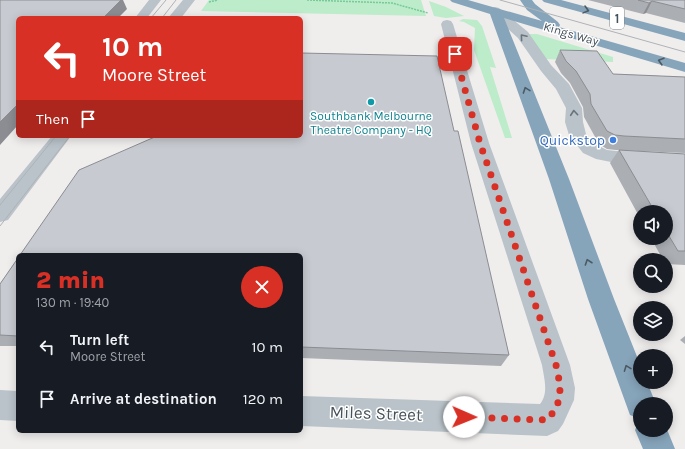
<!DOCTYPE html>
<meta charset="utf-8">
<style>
body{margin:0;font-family:Karla,sans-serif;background:#20242c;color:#f1f3f6;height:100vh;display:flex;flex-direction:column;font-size:15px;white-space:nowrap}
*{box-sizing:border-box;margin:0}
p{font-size:13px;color:#9ea1a6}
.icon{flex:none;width:22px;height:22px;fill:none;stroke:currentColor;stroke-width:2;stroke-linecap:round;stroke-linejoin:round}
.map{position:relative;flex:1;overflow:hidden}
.drawer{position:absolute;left:16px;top:253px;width:287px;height:180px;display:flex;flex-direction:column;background:#171b24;border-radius:6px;box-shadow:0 2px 10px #0003}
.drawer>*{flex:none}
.hud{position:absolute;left:16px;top:16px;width:287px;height:122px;border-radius:6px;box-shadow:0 2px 10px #0003;background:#d93025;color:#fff;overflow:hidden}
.fabs{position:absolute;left:633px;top:205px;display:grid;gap:8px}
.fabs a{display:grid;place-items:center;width:40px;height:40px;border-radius:50%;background:#171b24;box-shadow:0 2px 10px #0003;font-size:20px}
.pin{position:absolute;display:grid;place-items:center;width:34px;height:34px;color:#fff;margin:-17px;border-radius:8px;box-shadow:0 2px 6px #0006}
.me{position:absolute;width:44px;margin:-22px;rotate:91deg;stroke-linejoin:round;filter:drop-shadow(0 0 3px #0008)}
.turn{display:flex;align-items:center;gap:14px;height:84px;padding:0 20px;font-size:18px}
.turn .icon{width:52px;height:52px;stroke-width:2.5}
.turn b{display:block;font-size:28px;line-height:34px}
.then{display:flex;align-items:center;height:38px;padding:0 20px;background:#0003;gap:8px;font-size:15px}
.round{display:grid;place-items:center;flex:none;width:42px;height:42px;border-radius:21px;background:#20242c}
.headline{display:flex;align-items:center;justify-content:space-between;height:68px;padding:0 20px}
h1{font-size:24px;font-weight:800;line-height:30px;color:#d93025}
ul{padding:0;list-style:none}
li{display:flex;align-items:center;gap:12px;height:52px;padding:0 20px}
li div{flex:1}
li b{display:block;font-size:15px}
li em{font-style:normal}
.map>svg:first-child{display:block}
.green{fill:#bcecca}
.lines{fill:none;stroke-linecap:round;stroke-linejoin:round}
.path{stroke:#76c998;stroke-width:1.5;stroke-dasharray:2 1;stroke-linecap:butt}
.minor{fill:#b9c3c9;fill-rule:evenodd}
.highway{fill:#86a4ba;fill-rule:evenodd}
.tram{stroke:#afb3b7;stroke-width:1}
.wall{fill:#abaeb3}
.shaded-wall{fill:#8b8d92}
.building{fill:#c7cad0;stroke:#8b8d92}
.oneway{stroke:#4c5a63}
.oneway2{stroke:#68747b}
.route{stroke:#d93025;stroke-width:7;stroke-dasharray:0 12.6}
.culture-dot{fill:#0f9aa8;stroke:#fff;stroke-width:1.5}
.shop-dot{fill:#3f7fe0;stroke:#fff;stroke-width:1.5}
.labels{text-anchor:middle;stroke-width:3;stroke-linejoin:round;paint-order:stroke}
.far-street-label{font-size:12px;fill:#465259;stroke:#fff}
.far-culture-label{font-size:12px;fill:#0d838f;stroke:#fff}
.shield{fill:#fff;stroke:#7e868b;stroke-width:1}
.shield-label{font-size:13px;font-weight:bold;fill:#465259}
.shop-label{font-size:14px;fill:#366cbe;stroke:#fff;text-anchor:end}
.near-street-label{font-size:17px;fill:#465259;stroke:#fff}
</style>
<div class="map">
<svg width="685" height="449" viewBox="0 0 685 449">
<rect width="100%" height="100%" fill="#f0eded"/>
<path class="green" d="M209 0H421L426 16 201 11Z
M429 1 446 7 464 16 446 18 434 16Z
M463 19 477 20 482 26 496 68 490 67 512 138H505L474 50 475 28 464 22 459 21Z
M528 34H537L613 57V62L546 59Z"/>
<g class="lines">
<path class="path" d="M307 0 392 3 428 13
M209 2 218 0"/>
<path class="minor" d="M149 0H161L147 18H135Z
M183 0H195L181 18H168Z
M495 7 499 8 528 32 551 65 569 84 582 108 583 122 586 134 597 145 607 150 616 151 685 154V166L616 163 596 159 583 153 569 135 565 122 566 108 556 89 541 71 518 38 491 14 489 11 491 8Z
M447 20 451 21 453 24 489 143 570 365 575 388 574 400 563 424 558 431 547 436 301 426V396L540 404C549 393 544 378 542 365L471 143 441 24 443 21Z
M52 136H71L8 220 0 222V199Z
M0 390 18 391V421L0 420Z"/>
<path class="highway" d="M450 0H468L542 21 527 10 520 0H532L535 4 558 22 560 25 559 27 685 63V72L504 18 569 179 614 299 640 364V382H647L656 404H640V419L630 415 626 404 588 299 549 179 490 14 452 2Z
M542 0H561L685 33V41L544 2Z
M640 419V430H666V427L675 449H643L635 430Z"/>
<path class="tram" d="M500 0 685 52
M151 18 166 0
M162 18 176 0
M0 205 56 136
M0 226 70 136"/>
</g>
<path class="wall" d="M588 0H685V23L646 13 643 14Z
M560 50 613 74 685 77V153L616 150 607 149 599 144 584 117 583 107 570 83 561 73 555 62Z
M454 131 509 355 501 366 301 358V255L154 137 119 136H301Z
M619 150 685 154V265L666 264V260H663L651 238H666V212H640V218L610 163Z
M18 258V346H0V284Z
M685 336V344L680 340Z"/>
<path class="shaded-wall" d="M121 0H123L127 9 118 18H103Z
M652 1 646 13 643 14 649 3Z
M18 104V125L0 145V122Z"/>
<path class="building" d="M0 0H121L103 18H18V104L0 122Z
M638 0H685V9L652 1 649 3Z
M560 50 597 51 613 74 685 77V139L624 136 615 135 607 131 591 104 590 94 576 71 566 61Z
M301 53 437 56 454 131H458L509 355 301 347V255H20L79 170 157 136H301Z
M619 150 685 154V251H678L666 231V212H655Z
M18 258V336L0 335V284Z"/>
<defs><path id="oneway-chevron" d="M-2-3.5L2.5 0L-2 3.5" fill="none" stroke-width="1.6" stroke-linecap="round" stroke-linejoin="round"/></defs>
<g class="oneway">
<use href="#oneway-chevron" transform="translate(586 10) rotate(15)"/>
<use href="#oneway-chevron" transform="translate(661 61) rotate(-164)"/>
<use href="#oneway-chevron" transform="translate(526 90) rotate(-110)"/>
<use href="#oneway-chevron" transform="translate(588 262) rotate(-109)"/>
<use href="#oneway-chevron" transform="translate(627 368) rotate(-111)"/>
</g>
<g class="oneway2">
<use href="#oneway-chevron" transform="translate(523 37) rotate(-130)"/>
<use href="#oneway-chevron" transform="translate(574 113) rotate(-95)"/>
</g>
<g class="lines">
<path class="route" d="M455 54 480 143 556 365C561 388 564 401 547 420L464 417"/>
</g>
<circle class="culture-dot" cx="371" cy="102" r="4"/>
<circle class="shop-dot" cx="613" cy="140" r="4"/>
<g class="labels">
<g class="far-street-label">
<text transform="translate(571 34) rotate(16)" y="4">Kings Way</text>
</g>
<g class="far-culture-label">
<text x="371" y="120">Southbank Melbourne<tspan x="371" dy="14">Theatre Company - HQ</tspan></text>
</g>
<rect class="shield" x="610" y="7" width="14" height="22" rx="3"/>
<g class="shield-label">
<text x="617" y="23">1</text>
</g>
<g class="shop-label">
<text x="605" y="145">Quickstop</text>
</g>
<g class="near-street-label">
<text transform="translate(376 413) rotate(2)" y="6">Miles Street</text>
</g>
</g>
</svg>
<div class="fabs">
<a><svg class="icon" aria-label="sound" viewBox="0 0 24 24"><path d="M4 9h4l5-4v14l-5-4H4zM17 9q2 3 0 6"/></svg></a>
<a><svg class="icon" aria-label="search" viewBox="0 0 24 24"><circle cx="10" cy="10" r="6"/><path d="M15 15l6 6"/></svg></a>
<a><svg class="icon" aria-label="layers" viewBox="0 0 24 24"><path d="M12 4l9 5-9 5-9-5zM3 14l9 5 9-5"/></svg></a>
<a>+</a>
<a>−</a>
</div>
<div class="pin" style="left:455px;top:54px;background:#d93025"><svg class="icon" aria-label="arrive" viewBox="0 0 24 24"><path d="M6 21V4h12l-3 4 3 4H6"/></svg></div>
<svg class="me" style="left:464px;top:417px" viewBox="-20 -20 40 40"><circle r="19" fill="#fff"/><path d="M0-13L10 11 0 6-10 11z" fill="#d93025"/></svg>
<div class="hud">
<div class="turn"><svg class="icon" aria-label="left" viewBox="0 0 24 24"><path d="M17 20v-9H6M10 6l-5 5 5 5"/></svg><div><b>10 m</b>Moore Street</div></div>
<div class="then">Then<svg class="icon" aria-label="arrive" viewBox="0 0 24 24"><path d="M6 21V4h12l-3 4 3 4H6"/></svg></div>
</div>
<section class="drawer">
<div class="headline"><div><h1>2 min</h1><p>130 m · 19:40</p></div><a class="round" style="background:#d93025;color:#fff"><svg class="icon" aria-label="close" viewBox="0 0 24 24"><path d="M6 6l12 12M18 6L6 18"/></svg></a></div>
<ul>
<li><svg class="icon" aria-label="left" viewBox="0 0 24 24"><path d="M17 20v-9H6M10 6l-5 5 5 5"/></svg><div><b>Turn left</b><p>Moore Street</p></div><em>10 m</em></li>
<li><svg class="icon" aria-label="arrive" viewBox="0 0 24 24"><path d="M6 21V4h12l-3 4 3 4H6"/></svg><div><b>Arrive at destination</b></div><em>120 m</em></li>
</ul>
</section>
</div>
